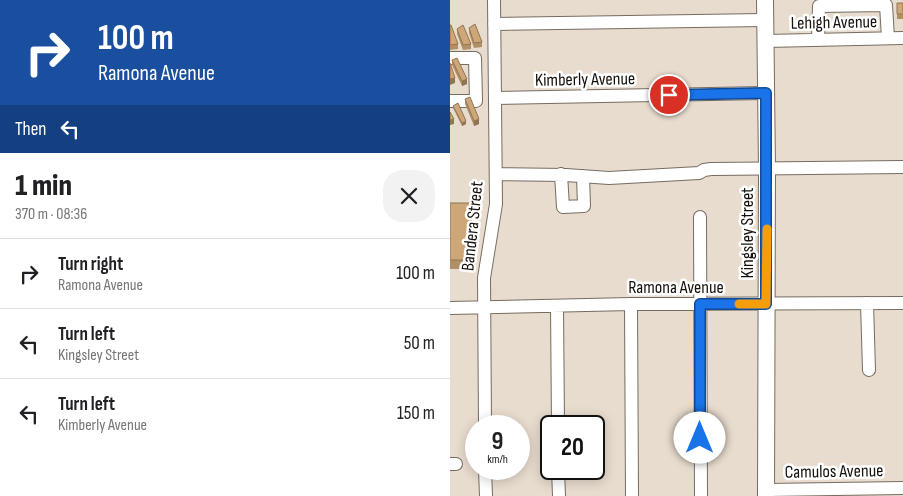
<!DOCTYPE html>
<meta charset="utf-8">
<style>
body{margin:0;font-family:"Sofia Sans Condensed",sans-serif;background:#f2f2f2;color:#202124;height:100vh;display:flex;flex-direction:column;font-size:19px;white-space:nowrap}
*{box-sizing:border-box;margin:0}
p{font-size:16px;color:#757577}
.icon{flex:none;width:28px;height:28px;fill:none;stroke:currentColor;stroke-width:2;stroke-linecap:round;stroke-linejoin:round}
.map{position:relative;flex:1;overflow:hidden}
.drawer{display:flex;flex-direction:column;background:#fff;width:450px}
.drawer>*{flex:none}
.top-card{background:#1a4fa0;color:#fff;overflow:hidden}
.speed{position:absolute;left:15px;top:415px;display:flex;gap:10px;font-size:25px;font-weight:700;text-align:center}
.speed>*{display:grid;place-content:center;width:65px;height:65px;border-radius:50%;background:#fff;box-shadow:0 2px 12px #0003;line-height:1}
.speed small{font-size:12px;font-weight:400}
.speed .limit{border:2px solid #111;border-radius:8px;background:#fff;color:#111}
.pin{position:absolute;display:grid;place-items:center;width:42px;height:42px;color:#fff;margin:-21px;border:2px solid #fff;border-radius:50%;box-shadow:0 1px 5px #0007}
.me{position:absolute;width:55px;margin:-28px;rotate:0deg;stroke-linejoin:round;filter:drop-shadow(0 0 4px #0008)}
.turn{display:flex;align-items:center;gap:18px;height:105px;padding:0 15px;font-size:22px}
.turn .icon{width:65px;height:65px;stroke-width:2.5}
.turn b{display:block;font-size:35px;line-height:42px}
.then{display:flex;align-items:center;height:48px;padding:0 15px;background:#0003;gap:10px;font-size:19px}
.round{display:grid;place-items:center;flex:none;width:52px;height:52px;border-radius:20px;background:#f2f2f2}
.overview{display:flex;align-items:center;justify-content:space-between;height:85px;padding:0 15px}
h1{font-size:30px;font-weight:800;line-height:38px}
ul{padding:0;list-style:none}
li{display:flex;align-items:center;gap:15px;height:70px;padding:0 15px;border-top:1px solid #e0e0e0}
li div{flex:1}
li b{display:block;font-size:19px}
li em{font-style:normal}
main{display:flex;flex:1;min-height:0}
.map>svg:first-child{display:block}
.lines{fill:none;stroke-linecap:round;stroke-linejoin:round}
.minor-casing{stroke:#776c60;stroke-width:14}
.major-casing{stroke:#776c60;stroke-width:18}
.minor{stroke:#fff;stroke-width:12}
.major{stroke:#fff;stroke-width:16}
.wall{fill:#b19067}
.shaded-wall{fill:#907554}
.building{fill:#cea778;stroke:#907554}
.route-casing{stroke:#114b97;stroke-width:12}
.route{stroke:#1a73e8;stroke-width:9}
.slow{stroke:#f59e0b;stroke-width:9}
.labels{text-anchor:middle;stroke-width:5;stroke-linejoin:round;paint-order:stroke}
.street-label{font-size:18px;fill:#14100b;stroke:#fff}
</style>
<main>
<section class="drawer">
<div class="top-card">
<div class="turn"><svg class="icon" aria-label="right" viewBox="0 0 24 24"><path d="M7 20v-9h11M14 6l5 5-5 5"/></svg><div><b>100 m</b>Ramona Avenue</div></div>
<div class="then">Then<svg class="icon" aria-label="left" viewBox="0 0 24 24"><path d="M17 20v-9H6M10 6l-5 5 5 5"/></svg></div>
</div>
<div class="overview"><div><h1>1 min</h1><p>370 m · 08:36</p></div><a class="round"><svg class="icon" aria-label="close" viewBox="0 0 24 24"><path d="M6 6l12 12M18 6L6 18"/></svg></a></div>
<ul>
<li><svg class="icon" aria-label="right" viewBox="0 0 24 24"><path d="M7 20v-9h11M14 6l5 5-5 5"/></svg><div><b>Turn right</b><p>Ramona Avenue</p></div><em>100 m</em></li>
<li><svg class="icon" aria-label="left" viewBox="0 0 24 24"><path d="M17 20v-9H6M10 6l-5 5 5 5"/></svg><div><b>Turn left</b><p>Kingsley Street</p></div><em>50 m</em></li>
<li><svg class="icon" aria-label="left" viewBox="0 0 24 24"><path d="M17 20v-9H6M10 6l-5 5 5 5"/></svg><div><b>Turn left</b><p>Kimberly Avenue</p></div><em>150 m</em></li>
</ul>
</section>
<div class="map">
<svg width="453" height="496" viewBox="0 0 453 496">
<rect width="100%" height="100%" fill="#e8dcce"/>
<g class="lines">
<defs>
<path id="minor" d="M44 24 315 20
M368 40 369 6 436 5 438 38
M316 41 453 38
M0 58H25L26 101H0
M45 98 316 93
M46 174 116 175 159 178 249 173 254 170 261 169 453 167
M111 174 113 207 134 206 133 176
M250 217 251 496
M417 303 419 370
M181 304 182 496
M107 306 108 426
M0 308 181 304 453 303
M35 426 34 278 46 204 44 0
M0 464H6
M35 469 36 496
M108 469 109 496
M316 490 453 488"/>
<path id="major" d="M315 0 317 168 316 496"/>
</defs>
<use href="#minor" class="minor-casing"/>
<use href="#major" class="major-casing"/>
<use href="#minor" class="minor"/>
<use href="#major" class="major"/>
</g>
<path class="wall" d="M447 3H453V19H447Z
M0 25 8 44V49L0 50Z
M19 28 32 42V47L24 48 19 33Z
M7 29 21 44V49L13 50 7 34Z
M2 60 17 84 12 86 2 65Z
M15 99 29 124 24 126 15 104Z
M3 106 16 124 12 126 3 108Z
M0 203H21L22 269H0Z"/>
<path class="shaded-wall" d="M5 78V83L0 85V79Z
M17 79V84L12 86V81Z
M4 119V124L0 125V120Z
M29 119V124L24 126V121Z
M16 121V124L12 126V123Z"/>
<path class="building" d="M447 3H453V14H447Z
M25 24 32 42 24 43 19 28Z
M0 25H1L8 44 0 45Z
M13 25 21 44 13 45 7 29Z
M7 58 17 79 12 81 2 60Z
M0 63 5 78 0 79Z
M20 97 29 119 24 121 15 99Z
M8 103 16 121 12 123 3 106Z
M0 112 4 119 0 120Z
M0 203H21L22 260H0Z"/>
<g class="lines">
<defs>
<path id="route" d="M219 95 316 93V304H250V438"/>
</defs>
<use href="#route" class="route-casing"/>
<use href="#route" class="route"/>
<path class="slow" d="M289 304H316L317 229"/>
</g>
<g class="labels">
<g class="street-label">
<text transform="translate(384 22) rotate(-1)" y="6">Lehigh Avenue</text>
<text transform="translate(135 79) rotate(-1)" y="6">Kimberly Avenue</text>
<text transform="translate(22 226) rotate(-84)" y="6">Bandera Street</text>
<text transform="translate(297 233) rotate(-90)" y="6">Kingsley Street</text>
<text x="226" y="293">Ramona Avenue</text>
<text transform="translate(384 471) rotate(-1)" y="6">Camulos Avenue</text>
</g>
</g>
</svg>
<div class="speed"><div>9<small>km/h</small></div><div class="limit">20</div></div>
<div class="pin" style="left:219px;top:95px;background:#d93025"><svg class="icon" aria-label="arrive" viewBox="0 0 24 24"><path d="M6 21V4h12l-3 4 3 4H6"/></svg></div>
<svg class="me" style="left:250px;top:438px" viewBox="-20 -20 40 40"><circle r="19" fill="#fff"/><path d="M0-13L10 11 0 6-10 11z" fill="#1a73e8"/></svg>
</div>
</main>
